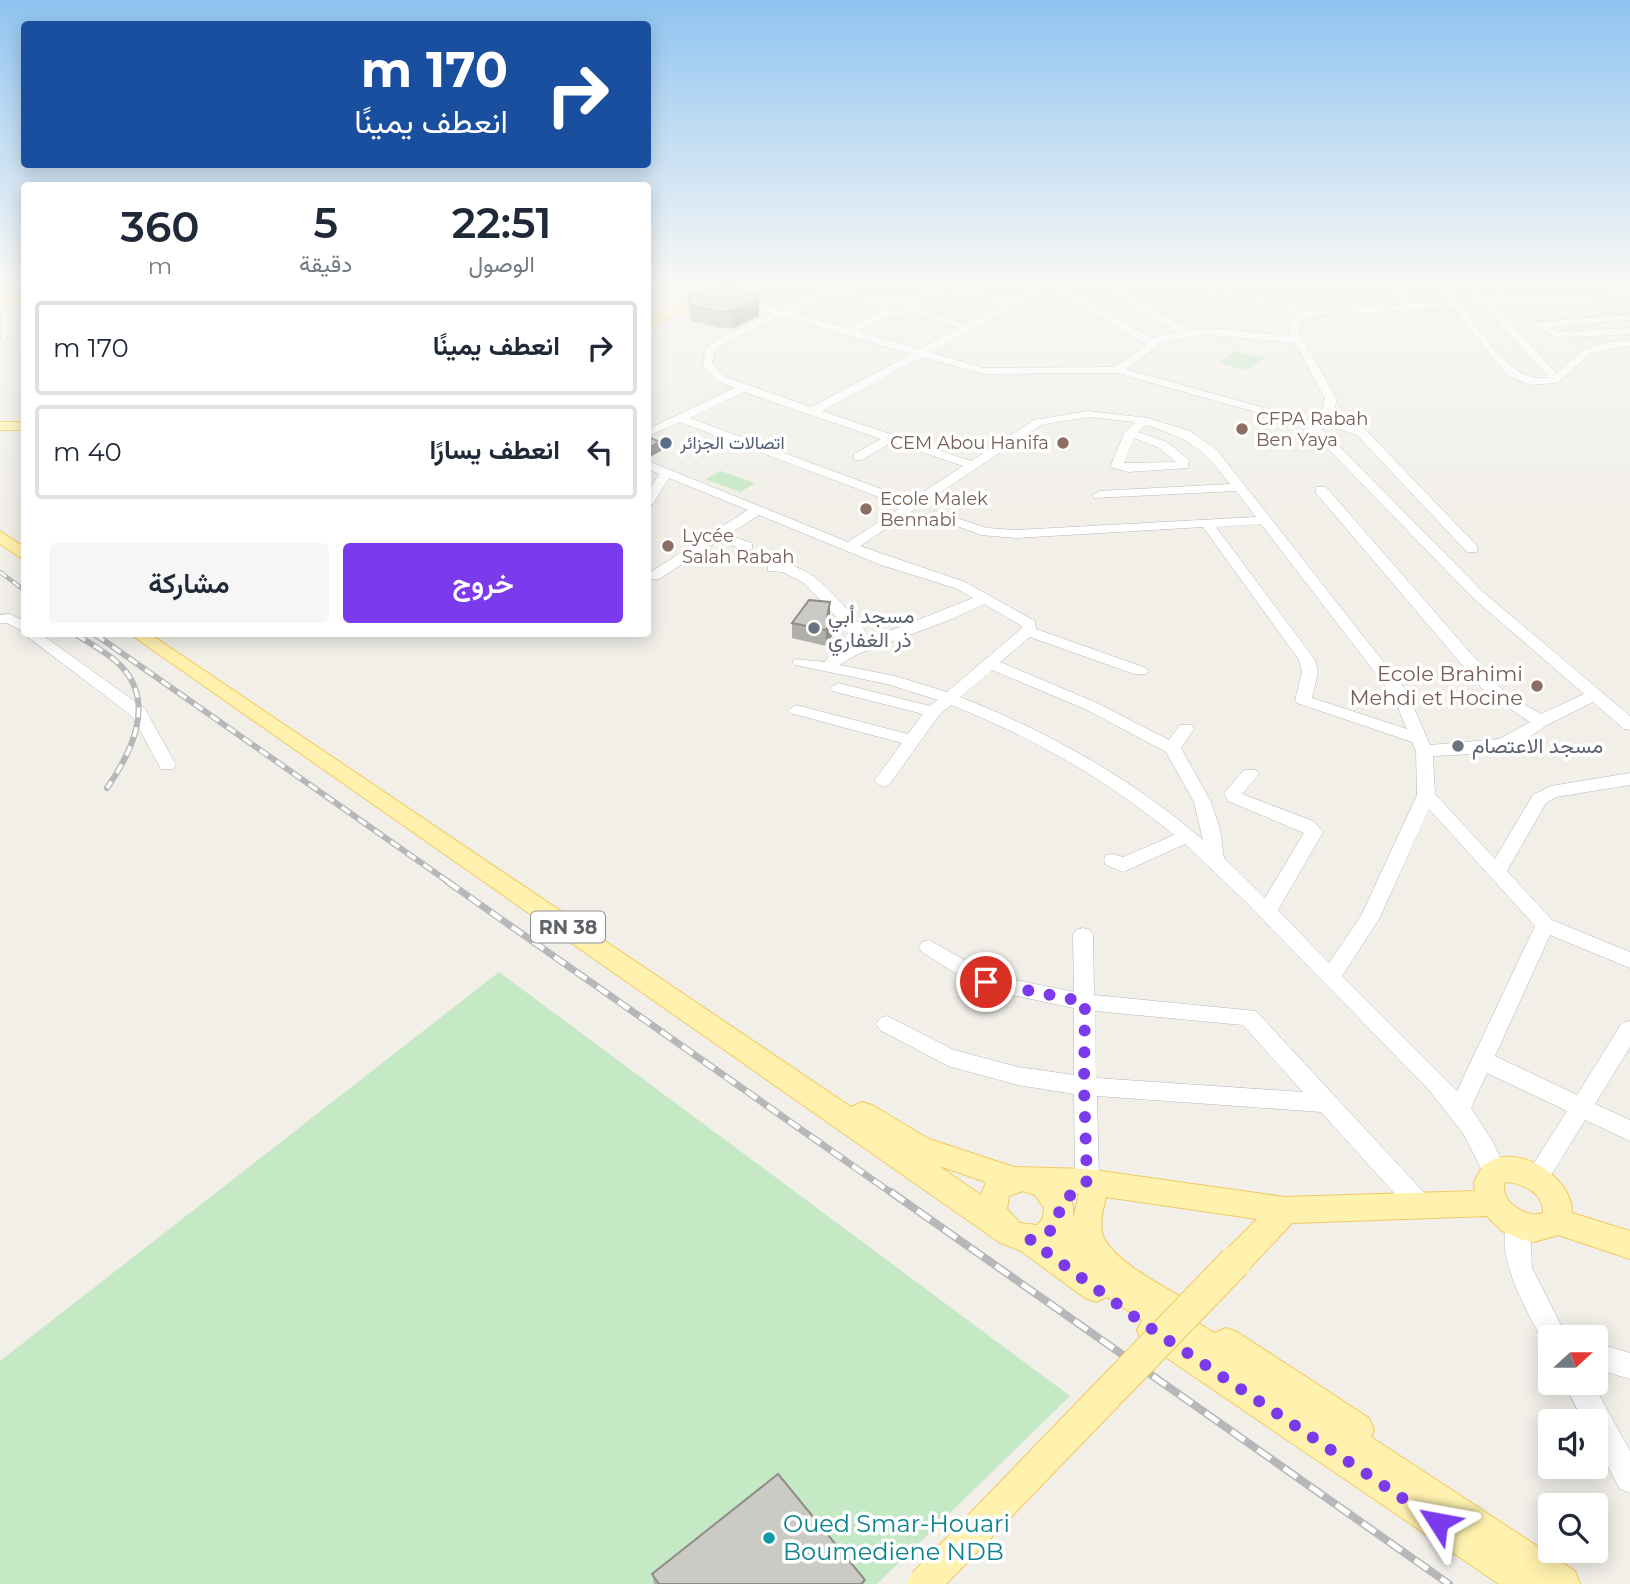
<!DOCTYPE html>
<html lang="ar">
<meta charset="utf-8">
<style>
body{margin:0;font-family:Montserrat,Vazirmatn,sans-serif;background:#f6f6f7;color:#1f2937;direction:rtl;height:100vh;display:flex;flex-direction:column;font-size:26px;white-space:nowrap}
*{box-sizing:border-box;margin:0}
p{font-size:23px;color:#747a83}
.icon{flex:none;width:38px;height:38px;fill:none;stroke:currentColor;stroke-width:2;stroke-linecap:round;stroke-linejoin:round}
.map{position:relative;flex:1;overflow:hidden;direction:ltr}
.sheet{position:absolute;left:21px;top:182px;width:630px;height:455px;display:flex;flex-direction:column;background:#fff;border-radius:7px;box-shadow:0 4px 18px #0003;direction:rtl}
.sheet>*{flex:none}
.hud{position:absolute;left:21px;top:21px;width:630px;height:147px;border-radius:7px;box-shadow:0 4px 18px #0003;direction:rtl;background:#1a4fa0;color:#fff;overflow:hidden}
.needle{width:46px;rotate:69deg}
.controls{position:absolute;left:1538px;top:1325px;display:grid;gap:14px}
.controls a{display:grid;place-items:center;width:70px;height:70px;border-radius:7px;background:#fff;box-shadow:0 4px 18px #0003;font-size:35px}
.pin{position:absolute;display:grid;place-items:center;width:60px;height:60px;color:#fff;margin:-30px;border:4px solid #fff;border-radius:50%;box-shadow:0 2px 7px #0007}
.me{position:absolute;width:77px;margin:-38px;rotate:304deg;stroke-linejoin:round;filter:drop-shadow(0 0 5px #0008)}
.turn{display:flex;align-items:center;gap:24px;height:147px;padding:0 28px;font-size:32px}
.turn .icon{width:91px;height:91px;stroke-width:2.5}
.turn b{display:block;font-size:49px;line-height:60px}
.eta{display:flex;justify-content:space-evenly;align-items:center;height:119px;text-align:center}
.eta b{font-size:42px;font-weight:600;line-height:49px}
.cta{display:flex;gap:14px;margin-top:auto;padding:14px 28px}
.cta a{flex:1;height:80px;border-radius:7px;background:#7c3aed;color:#fff;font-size:28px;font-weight:600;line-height:80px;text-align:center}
.cta a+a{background:#f6f6f7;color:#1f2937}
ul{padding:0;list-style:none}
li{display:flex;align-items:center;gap:21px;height:94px;margin:0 14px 10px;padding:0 14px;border:4px solid #e0e1e3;border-radius:7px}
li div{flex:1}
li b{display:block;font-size:26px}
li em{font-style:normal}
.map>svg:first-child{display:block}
.green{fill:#c5e8c5}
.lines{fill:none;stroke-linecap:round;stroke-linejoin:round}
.minor-casing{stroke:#b5b8bc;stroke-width:1}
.major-casing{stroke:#f2c960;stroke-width:2}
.minor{fill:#fff;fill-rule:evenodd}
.major{fill:#fff2af;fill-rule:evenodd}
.rail-far3-casing{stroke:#b6b7b8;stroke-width:4.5}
.rail-far2-casing{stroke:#b6b7b8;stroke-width:6}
.rail-far1-casing{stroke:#b6b7b8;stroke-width:7}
.rail-casing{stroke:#b6b7b8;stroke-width:8}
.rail-far3{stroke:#fff;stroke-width:2.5;stroke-dasharray:8;stroke-linecap:butt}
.rail-far2{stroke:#fff;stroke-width:3.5;stroke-dasharray:10;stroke-linecap:butt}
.rail-far1{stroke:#fff;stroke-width:4.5;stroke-dasharray:13;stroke-linecap:butt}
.rail{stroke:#fff;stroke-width:5;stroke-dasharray:16;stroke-linecap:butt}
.major-bridge-casing{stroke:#f2c960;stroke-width:34;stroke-linecap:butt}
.major-bridge{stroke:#fff2af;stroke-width:32}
.wall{fill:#afaea9}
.shaded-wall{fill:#8f8d8a}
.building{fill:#cccac5;stroke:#8f8d8a;stroke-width:2}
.route{stroke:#7c3aed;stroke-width:12;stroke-dasharray:0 21.6}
.education-dot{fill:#8d6e63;stroke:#fff;stroke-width:2.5}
.service-dot{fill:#5c6f8a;stroke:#fff;stroke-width:2.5}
.worship-dot{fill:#6b7280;stroke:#fff;stroke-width:2.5}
.culture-dot{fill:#0f9aa8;stroke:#fff;stroke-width:2.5}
.labels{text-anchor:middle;stroke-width:7;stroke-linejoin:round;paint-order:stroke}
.far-education-label{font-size:18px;fill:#785e54;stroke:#fff;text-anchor:start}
.far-service-label{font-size:18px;fill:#4e5e75;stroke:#fff;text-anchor:start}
.shield{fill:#fff;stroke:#8f9295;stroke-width:2}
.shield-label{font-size:19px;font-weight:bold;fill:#5f6368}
.worship-label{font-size:21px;fill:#5b616d;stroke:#fff;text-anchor:start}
.education-label{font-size:21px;fill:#785e54;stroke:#fff;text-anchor:end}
.near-culture-label{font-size:24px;fill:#0d838f;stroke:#fff;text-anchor:start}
</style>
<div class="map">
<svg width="1630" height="1584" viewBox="0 0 1630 1584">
<rect width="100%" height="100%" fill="#f1efe8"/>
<path class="green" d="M1235 351 1265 358 1248 370 1219 363Z
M721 471 755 483 740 492 705 479Z
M499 972 1070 1396 877 1584H0V1361Z"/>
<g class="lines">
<defs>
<path id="minor" d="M680 284H702L701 286 781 309 838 284H849L843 289C885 301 895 305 936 286L935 284H952L1012 300 1042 284H1057L1152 338 1178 332 1097 284H1107L1190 330 1224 329 1291 336 1289 324 1299 314 1178 284H1193L1307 310 1404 305 1388 284H1397L1414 304 1449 302 1435 284H1444L1459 302 1479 301 1465 284H1474L1489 300H1501L1488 284H1497L1512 299 1607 294 1630 289V295L1607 300 1495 306 1557 374C1583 347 1593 343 1630 340V346L1591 353 1557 383 1530 385 1508 376 1453 308 1310 316 1299 325 1300 334 1337 399 1334 409 1326 417 1365 429 1477 546V552H1467L1357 435 1319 422 1317 424 1483 592 1630 716V730L1624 729 1593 702 1547 725 1522 742 1508 747 1471 754 1433 756 1435 794 1495 859 1533 795 1551 786 1630 773V785L1556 797 1546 803 1507 871 1552 920 1630 952V968L1550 935 1495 1056 1577 1095 1622 1023 1630 1021V1047L1595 1104 1630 1120V1141L1585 1120 1545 1185 1537 1188 1529 1185 1525 1178 1529 1171 1567 1111 1487 1073 1471 1108 1493 1142 1507 1173 1503 1180 1495 1183 1487 1180 1463 1133 1429 1090 1246 902 1185 844 1123 872 1106 865 1104 860 1106 855 1113 854 1123 857 1174 835C1106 779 1032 737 951 705L939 715 889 785 883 787 874 781 902 743 790 713 788 710 796 705 908 734 923 714 832 691 830 688 838 683 930 706 938 700 887 684 795 665 792 662 795 659 825 662 829 656 854 645 845 637 850 631 804 583 783 572 768 571V565C809 556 839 602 863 628L865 631 862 636 867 640 973 598 955 588 881 565 759 515 728 535 752 543V549H742L719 540 659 579H649V573L748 510 669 478 653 504 648 505V492L659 474 648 469V461L848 542 903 506 680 422 648 436V429L734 388 718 381 703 366 705 349 723 335 772 313 694 290 679 297 683 306H677L670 301 648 310V304L684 287ZM1049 287 1147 345 1114 367 984 368 930 352ZM946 289 1004 304 966 324 921 311 915 303ZM835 292 880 306V312L847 328 791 312ZM893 305 909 308 899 312 888 309ZM1484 306 1549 378C1509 383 1486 336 1463 308ZM912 314 958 328 919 349 858 331 890 315 899 318ZM782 316 911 354 811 407 726 377 712 363 715 350 731 339ZM1207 335 1295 343 1325 399 1323 408 1308 420 1125 369 1156 348 1157 343ZM922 357 983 374 1116 373 1306 426 1473 598 1584 694 1541 714 1507 695 1326 487H1316V493L1486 693 1530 722 1499 739 1430 745 1407 692 1217 450 1190 431 1148 418 1088 411 1034 420 971 461 822 411ZM744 392 881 439 854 454V460H862L892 442 963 466 911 500 690 418ZM1088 417 1135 422 1124 433 1111 465 1113 468 1128 472 1188 468 1189 460 1167 442 1138 432 1146 425C1189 439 1202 447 1230 484L1099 491 1093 495 1094 498 1236 491 1256 517 1016 530 987 528 935 511 928 515 981 535 1016 538 1203 527 1299 660 1302 672 1295 700 1297 703 1412 742 1416 751 1417 795 1361 916 1329 963 1278 910 1323 832 1313 821 1242 794 1259 774 1256 770H1244L1224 793 1228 801 1304 833 1265 898 1224 858 1220 829 1211 802 1181 748 1194 729 1192 725H1180L1169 740 1097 703 1000 662 1030 637 1134 674H1146L1148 671 1146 668 1036 629 1035 621 965 582 860 546 1041 425ZM1134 438 1159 448 1176 462 1124 463ZM1261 524 1393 696 1407 729 1312 698 1318 672 1315 660 1216 527ZM984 604 1022 626 1021 629 947 692 895 676 839 665 858 654 952 619ZM992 670 1085 709 1166 752 1194 802 1203 840C1131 778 1049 732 960 697ZM1429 809 1535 926 1457 1091 1342 976 1379 919Z
M1341 284H1352L1353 285 1348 288Z
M0 312 13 326 4 341 0 342 3 326Z
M1630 314V320L1550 327 1559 332 1630 328V334L1557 338 1534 325 1539 322Z
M10 614 24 621V632L7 623H0V615Z
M24 634H41L145 709 176 765 173 769H161L132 716Z
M1083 928 1090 930 1093 935 1094 995 1256 1011 1430 1199 1434 1207 1430 1215 1422 1218 1414 1215 1321 1112 1097 1096 1099 1182 1095 1189 1087 1192 1079 1189 1075 1182 1074 1094 1018 1085 948 1066 880 1030 876 1024 880 1018 887 1016 954 1050 1018 1067 1074 1075V1008L979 988 922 952 919 947 922 942 929 940 991 975 1074 992 1073 935 1076 930ZM1095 1011 1243 1025 1303 1092 1096 1078Z
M1518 1214 1527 1217 1530 1225 1532 1268 1567 1337H1550V1348L1545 1346C1528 1311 1492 1256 1509 1217Z
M1596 1343 1630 1353V1379L1596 1369Z
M1564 1382H1592L1630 1451V1493L1620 1489 1596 1444V1421H1583Z"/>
<path id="major" d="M732 284H747L648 327V319Z
M0 295 24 294V301L0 303Z
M0 422H24V430H0Z
M0 531 24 547V560L0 544Z
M130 634H150L851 1107 862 1102 872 1105 929 1139 1014 1167 1087 1169 1285 1197 1475 1191 1474 1183C1477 1177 1480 1168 1485 1164 1517 1141 1573 1177 1572 1213L1630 1231V1259L1558 1235 1534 1242 1523 1240 1502 1231 1487 1216 1292 1223 1246 1272 1235 1276 1224 1272 1220 1262 1224 1252 1257 1219 1106 1197C1103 1209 1099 1224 1103 1236 1114 1263 1171 1290 1195 1305L1199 1316 1197 1322 1214 1333 1226 1328 1237 1332 1369 1418 1374 1430 1371 1437 1575 1571 1580 1584H1499L1142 1341 1137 1330 1142 1320 1107 1297 1096 1302 1085 1298 1021 1251 999 1242ZM939 1166 986 1182 981 1195ZM1505 1182C1523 1183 1544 1193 1543 1213 1526 1219 1498 1201 1505 1182ZM1023 1191 1035 1195 1044 1208 1043 1218 1037 1225 1020 1223 1007 1209 1009 1196ZM1068 1194H1079L1073 1219V1205Z"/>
</defs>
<use href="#minor" class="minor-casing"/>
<use href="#major" class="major-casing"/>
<use href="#minor" class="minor"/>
<use href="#major" class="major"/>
<defs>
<path id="rail-far3" d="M0 572 24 590
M76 634 80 636
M95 634 99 636"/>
<path id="rail-far2" d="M77 635C92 645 110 654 122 667 156 704 131 753 107 788
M96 635 450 883"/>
<path id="rail-far1" d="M448 882 893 1194"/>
<path id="rail" d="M891 1192 1449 1584"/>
</defs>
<use href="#rail-far3" class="rail-far3-casing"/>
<use href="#rail-far2" class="rail-far2-casing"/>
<use href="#rail-far1" class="rail-far1-casing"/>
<use href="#rail" class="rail-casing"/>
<use href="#rail-far3" class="rail-far3"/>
<use href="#rail-far2" class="rail-far2"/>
<use href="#rail-far1" class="rail-far1"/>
<use href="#rail" class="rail"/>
<defs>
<path id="major-bridge" d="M924 1584 1235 1262"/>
</defs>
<use href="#major-bridge" class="major-bridge-casing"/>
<use href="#major-bridge" class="major-bridge"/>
</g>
<path class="wall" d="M688 297 759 316 733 328H719L691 321Z
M830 617 833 634 826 646 792 638V623Z
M652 1574 865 1580 864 1584H654Z"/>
<path class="shaded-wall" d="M759 300V316L733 328 732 311Z
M660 442 661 451 648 458V448Z
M830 602V617L833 618V634L826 646V630Z"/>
<path class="building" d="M725 286 757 295 759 300 732 311 719 312 690 305 688 297Z
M648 437 660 442 648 448Z
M809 600 830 602 827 617 833 618 826 630 792 623Z
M778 1474 865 1580 861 1584H659L652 1574Z"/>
<linearGradient id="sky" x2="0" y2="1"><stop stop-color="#8fc3f1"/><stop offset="0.56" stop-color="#f9f8f5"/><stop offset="1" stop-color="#f9f8f5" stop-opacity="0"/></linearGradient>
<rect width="1630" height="505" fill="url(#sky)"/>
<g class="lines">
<path class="route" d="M986 982 1085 1002 1084 1086 1087 1181 1059 1205C1061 1228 1050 1233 1030 1240L1143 1323 1438 1522"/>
</g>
<g class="education-dot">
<circle cx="1242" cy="429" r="7"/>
<circle cx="1063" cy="443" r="7"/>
<circle cx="866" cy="509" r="7"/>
<circle cx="668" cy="546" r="7"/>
<circle cx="1537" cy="686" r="7"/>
</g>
<circle class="service-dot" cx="666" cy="443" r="7"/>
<g class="worship-dot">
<circle cx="814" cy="628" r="7"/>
<circle cx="1458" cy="746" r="7"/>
</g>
<circle class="culture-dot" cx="769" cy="1538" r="7"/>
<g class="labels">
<g class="far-education-label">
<text x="1256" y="425">CFPA Rabah<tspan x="1256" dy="21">Ben Yaya</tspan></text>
<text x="1049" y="449" text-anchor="end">CEM Abou Hanifa</text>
<text x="880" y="505">Ecole Malek<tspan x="880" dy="21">Bennabi</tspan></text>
<text x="682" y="542">Lycée<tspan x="682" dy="21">Salah Rabah</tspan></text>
</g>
<g class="far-service-label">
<text x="680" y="449">اتصالات الجزائر</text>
</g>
<rect class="shield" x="531" y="911.5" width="74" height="31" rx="5"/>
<g class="shield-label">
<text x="568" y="934">RN 38</text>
</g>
<g class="worship-label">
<text x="828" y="623">مسجد أبي<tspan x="828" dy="24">ذر الغفاري</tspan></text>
<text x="1472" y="753">مسجد الاعتصام</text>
</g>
<g class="education-label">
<text x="1523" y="681">Ecole Brahimi<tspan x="1523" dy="24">Mehdi et Hocine</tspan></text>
</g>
<g class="near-culture-label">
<text x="783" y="1532">Oued Smar-Houari<tspan x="783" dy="28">Boumediene NDB</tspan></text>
</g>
</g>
</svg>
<div class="controls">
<a><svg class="needle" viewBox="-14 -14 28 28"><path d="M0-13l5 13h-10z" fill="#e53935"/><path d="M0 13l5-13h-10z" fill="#747a83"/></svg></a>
<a><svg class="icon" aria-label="sound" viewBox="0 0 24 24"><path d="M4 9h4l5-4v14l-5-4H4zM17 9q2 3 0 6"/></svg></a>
<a><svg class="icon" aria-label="search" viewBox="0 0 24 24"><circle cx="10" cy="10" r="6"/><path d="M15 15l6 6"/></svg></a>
</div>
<div class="pin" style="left:986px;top:982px;background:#d93025"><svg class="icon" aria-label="arrive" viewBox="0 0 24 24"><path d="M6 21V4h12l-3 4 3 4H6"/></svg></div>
<svg class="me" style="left:1438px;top:1522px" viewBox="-20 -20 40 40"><path d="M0-17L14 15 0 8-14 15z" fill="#7c3aed" stroke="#fff" stroke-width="4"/></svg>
<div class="hud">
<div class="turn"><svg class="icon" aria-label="right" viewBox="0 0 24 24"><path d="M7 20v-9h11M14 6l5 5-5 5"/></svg><div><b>170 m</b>انعطف يمينًا</div></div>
</div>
<section class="sheet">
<div class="eta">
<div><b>22:51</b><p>الوصول</p></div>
<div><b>5</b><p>دقيقة</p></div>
<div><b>360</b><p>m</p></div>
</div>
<ul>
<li><svg class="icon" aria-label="right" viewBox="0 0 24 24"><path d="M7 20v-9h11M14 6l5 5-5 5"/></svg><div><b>انعطف يمينًا</b></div><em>170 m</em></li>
<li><svg class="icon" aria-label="left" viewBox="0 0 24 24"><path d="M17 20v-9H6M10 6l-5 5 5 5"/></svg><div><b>انعطف يسارًا</b></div><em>40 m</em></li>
</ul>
<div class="cta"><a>خروج</a><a>مشاركة</a></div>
</section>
</div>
